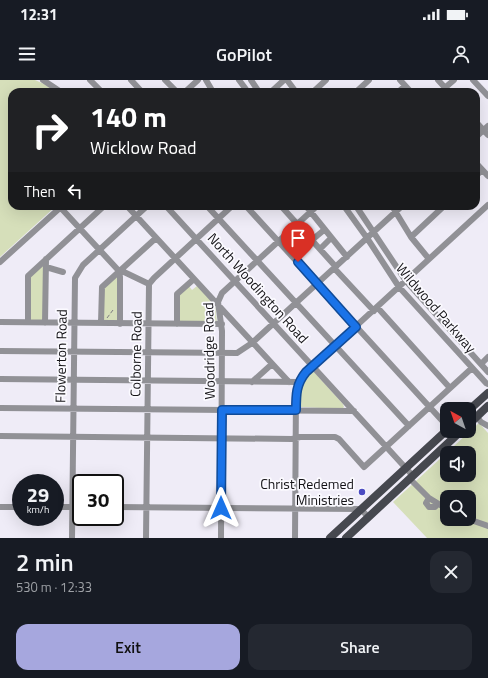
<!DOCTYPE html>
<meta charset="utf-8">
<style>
body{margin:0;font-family:"Titillium Web",sans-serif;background:#242831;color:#f1f3f6;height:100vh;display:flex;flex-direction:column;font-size:15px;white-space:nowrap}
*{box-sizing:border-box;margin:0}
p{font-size:13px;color:#9ea1a6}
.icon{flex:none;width:22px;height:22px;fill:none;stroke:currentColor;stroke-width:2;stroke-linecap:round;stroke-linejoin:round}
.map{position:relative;height:458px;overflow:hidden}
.drawer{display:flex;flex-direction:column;background:#171b24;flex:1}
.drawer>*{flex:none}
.banner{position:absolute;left:8px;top:8px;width:472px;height:122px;border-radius:12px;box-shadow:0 4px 16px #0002;background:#202124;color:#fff;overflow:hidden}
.needle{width:26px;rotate:320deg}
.fabs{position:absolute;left:440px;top:322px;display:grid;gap:8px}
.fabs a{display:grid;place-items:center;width:36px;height:36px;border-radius:8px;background:#171b24;box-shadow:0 4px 16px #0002;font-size:20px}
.speed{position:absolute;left:12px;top:394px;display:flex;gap:8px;font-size:20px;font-weight:700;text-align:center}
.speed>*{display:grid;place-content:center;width:52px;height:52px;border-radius:50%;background:#171b24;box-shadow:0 4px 16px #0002;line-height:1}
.speed small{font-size:10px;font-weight:400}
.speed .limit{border:2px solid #111;border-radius:6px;background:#fff;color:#111}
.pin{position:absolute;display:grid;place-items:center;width:34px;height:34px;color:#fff;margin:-41px -17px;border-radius:50% 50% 50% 0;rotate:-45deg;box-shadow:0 0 4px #0007}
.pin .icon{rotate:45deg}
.me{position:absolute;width:44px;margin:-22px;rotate:0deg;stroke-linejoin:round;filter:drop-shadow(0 0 3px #0008)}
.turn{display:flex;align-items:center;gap:14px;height:84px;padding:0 16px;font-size:18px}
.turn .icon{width:52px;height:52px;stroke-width:2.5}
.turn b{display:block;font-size:28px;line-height:34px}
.then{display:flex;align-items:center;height:38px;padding:0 16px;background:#0003;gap:8px;font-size:15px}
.round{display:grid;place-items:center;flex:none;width:42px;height:42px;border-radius:12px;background:#242831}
.summary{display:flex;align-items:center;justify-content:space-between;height:68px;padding:0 16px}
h1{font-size:24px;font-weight:600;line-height:30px}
.button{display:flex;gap:8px;margin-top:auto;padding:8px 16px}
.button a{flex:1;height:46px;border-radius:12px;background:#a6a7de;color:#111;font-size:16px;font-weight:600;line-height:46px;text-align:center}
.button a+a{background:#242831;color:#f1f3f6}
.status{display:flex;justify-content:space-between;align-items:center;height:28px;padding:0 20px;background:#171b24;direction:ltr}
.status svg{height:11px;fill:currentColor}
header{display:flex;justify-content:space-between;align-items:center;height:52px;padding:0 16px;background:#171b24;font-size:18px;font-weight:600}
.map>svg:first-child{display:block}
.green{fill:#d6dfba;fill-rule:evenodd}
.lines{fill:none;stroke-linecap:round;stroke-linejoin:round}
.path{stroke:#7d7b82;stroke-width:1;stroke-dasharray:4 2;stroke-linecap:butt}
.minor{stroke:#919196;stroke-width:6}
.major{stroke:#46484f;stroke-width:8}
.route-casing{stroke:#114b97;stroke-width:10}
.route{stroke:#1a73e8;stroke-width:7}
.poi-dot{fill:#4b4bc1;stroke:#fbfaff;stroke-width:1.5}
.labels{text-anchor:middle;stroke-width:3.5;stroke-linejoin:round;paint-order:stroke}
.street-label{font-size:14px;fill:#141317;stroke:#fbfaff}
.poi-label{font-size:14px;fill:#141317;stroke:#fbfaff;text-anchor:end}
</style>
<div class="status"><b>12:31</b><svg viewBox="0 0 49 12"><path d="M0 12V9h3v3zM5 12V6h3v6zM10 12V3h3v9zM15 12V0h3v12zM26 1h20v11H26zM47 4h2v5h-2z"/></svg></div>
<header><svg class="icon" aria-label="menu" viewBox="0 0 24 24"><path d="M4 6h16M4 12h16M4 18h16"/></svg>GoPilot<svg class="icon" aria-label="person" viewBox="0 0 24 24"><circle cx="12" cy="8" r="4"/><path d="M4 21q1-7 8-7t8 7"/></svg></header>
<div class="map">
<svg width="488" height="458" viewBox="0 0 488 458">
<rect width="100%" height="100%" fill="#efecf7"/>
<path class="green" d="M0 0H35L44 4 56 12H12V126H56L0 177Z
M44 184V240H30V197Z
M116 196 118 197V241H103L104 208Z
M189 206 192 210 197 206 215 225 217 242H179V215Z
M312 292H314L343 324 344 327 342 329 300 327C297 315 300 298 312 292Z
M479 343 488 353V458H427L393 422ZM447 373H469V395H447ZM447 417H469V439H447Z"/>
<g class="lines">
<path class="path" d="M107 238 113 230"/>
<path class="minor" d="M43 0 61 12
M90 0 102 12
M131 0 142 12
M165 0 177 12
M206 0 213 12
M239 0 248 12
M251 0 259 12
M287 0 296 12
M400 0 411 12
M438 0 449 12
M473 0 488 16
M185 12 198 0
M271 12 284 0
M313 12 326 0
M356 12 369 0
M398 12 405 6
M440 12 454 0
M476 42 488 55
M476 57 488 46
M476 83 488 96
M476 96 482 90
M127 126 289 302
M166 126 413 396
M207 126 409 346
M246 126 447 346
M281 126 336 187
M306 126 347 177
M344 126 367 158 399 207 486 303 488 304
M356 126 406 201 488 292
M392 126 411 157 429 179
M60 127 119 191 124 192 149 204
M411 157 444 126
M312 160 324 150
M320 169 331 158
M0 182 62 126
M46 187 63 192
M334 188 374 231
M119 191 120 197V244
M377 227 450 308
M0 242 222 244
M28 242V196L104 126
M45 243 46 179
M101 243 102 207 156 158
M177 244V214L194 199
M0 271 237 273 252 263 402 126
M481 284 488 277
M0 299 299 302
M252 302 272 284
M0 328 354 331
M477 337 481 342 488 346
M0 356 292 359 300 357H335L339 359 364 387 472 288
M410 399 429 418 447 429
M429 418 426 423 429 427H435L438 424
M0 427H21
M55 427H81
M115 427 361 429 368 437
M468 439 488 446
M72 458 75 198 83 185 147 126
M146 458 149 204 154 198 232 126
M221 458 222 251 218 222 222 213 317 126
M295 458 296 313 299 302 306 292 488 125"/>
<path class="major" d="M469 330 488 313
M469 344 488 326
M330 458 447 350
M346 458 461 351"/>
</g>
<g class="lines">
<defs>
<path id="route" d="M221 428 222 330H296C296 315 296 304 306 292L356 247 298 182"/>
</defs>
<use href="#route" class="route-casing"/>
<use href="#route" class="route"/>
</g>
<circle class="poi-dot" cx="362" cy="412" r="4"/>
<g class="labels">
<g class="street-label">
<text transform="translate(258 208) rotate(48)" y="5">North Woodington Road</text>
<text transform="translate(436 228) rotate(49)" y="5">Wildwood Parkway</text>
<text transform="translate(209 271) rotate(-91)" y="5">Woodridge Road</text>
<text transform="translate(136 274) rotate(-89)" y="5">Colborne Road</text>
<text transform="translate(61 276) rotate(-89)" y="5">Flowerton Road</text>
</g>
<g class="poi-label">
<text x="354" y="409">Christ Redemed<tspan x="354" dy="16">Ministries</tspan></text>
</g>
</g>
</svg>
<div class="fabs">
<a><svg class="needle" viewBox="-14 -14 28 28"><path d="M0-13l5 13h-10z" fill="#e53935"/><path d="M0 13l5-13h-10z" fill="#9ea1a6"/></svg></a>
<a><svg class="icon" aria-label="sound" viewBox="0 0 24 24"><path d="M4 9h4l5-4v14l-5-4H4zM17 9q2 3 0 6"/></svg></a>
<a><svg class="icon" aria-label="search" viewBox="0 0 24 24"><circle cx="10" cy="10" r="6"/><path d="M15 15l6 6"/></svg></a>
</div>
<div class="speed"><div>29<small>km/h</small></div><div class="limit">30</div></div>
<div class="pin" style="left:298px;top:182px;background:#d93025"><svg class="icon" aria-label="arrive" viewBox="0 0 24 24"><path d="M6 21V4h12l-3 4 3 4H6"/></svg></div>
<svg class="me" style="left:221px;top:428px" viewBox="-20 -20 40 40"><path d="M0-17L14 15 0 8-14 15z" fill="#1a73e8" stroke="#fff" stroke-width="4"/></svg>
<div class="banner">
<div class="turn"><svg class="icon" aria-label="right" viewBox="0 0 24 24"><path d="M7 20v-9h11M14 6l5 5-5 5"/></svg><div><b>140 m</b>Wicklow Road</div></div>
<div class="then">Then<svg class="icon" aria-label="left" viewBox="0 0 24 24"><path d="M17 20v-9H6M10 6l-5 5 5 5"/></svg></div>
</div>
</div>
<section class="drawer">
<div class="summary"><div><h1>2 min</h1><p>530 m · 12:33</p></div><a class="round"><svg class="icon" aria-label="close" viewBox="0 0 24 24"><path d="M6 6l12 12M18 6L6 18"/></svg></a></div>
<div class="button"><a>Exit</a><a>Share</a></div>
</section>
